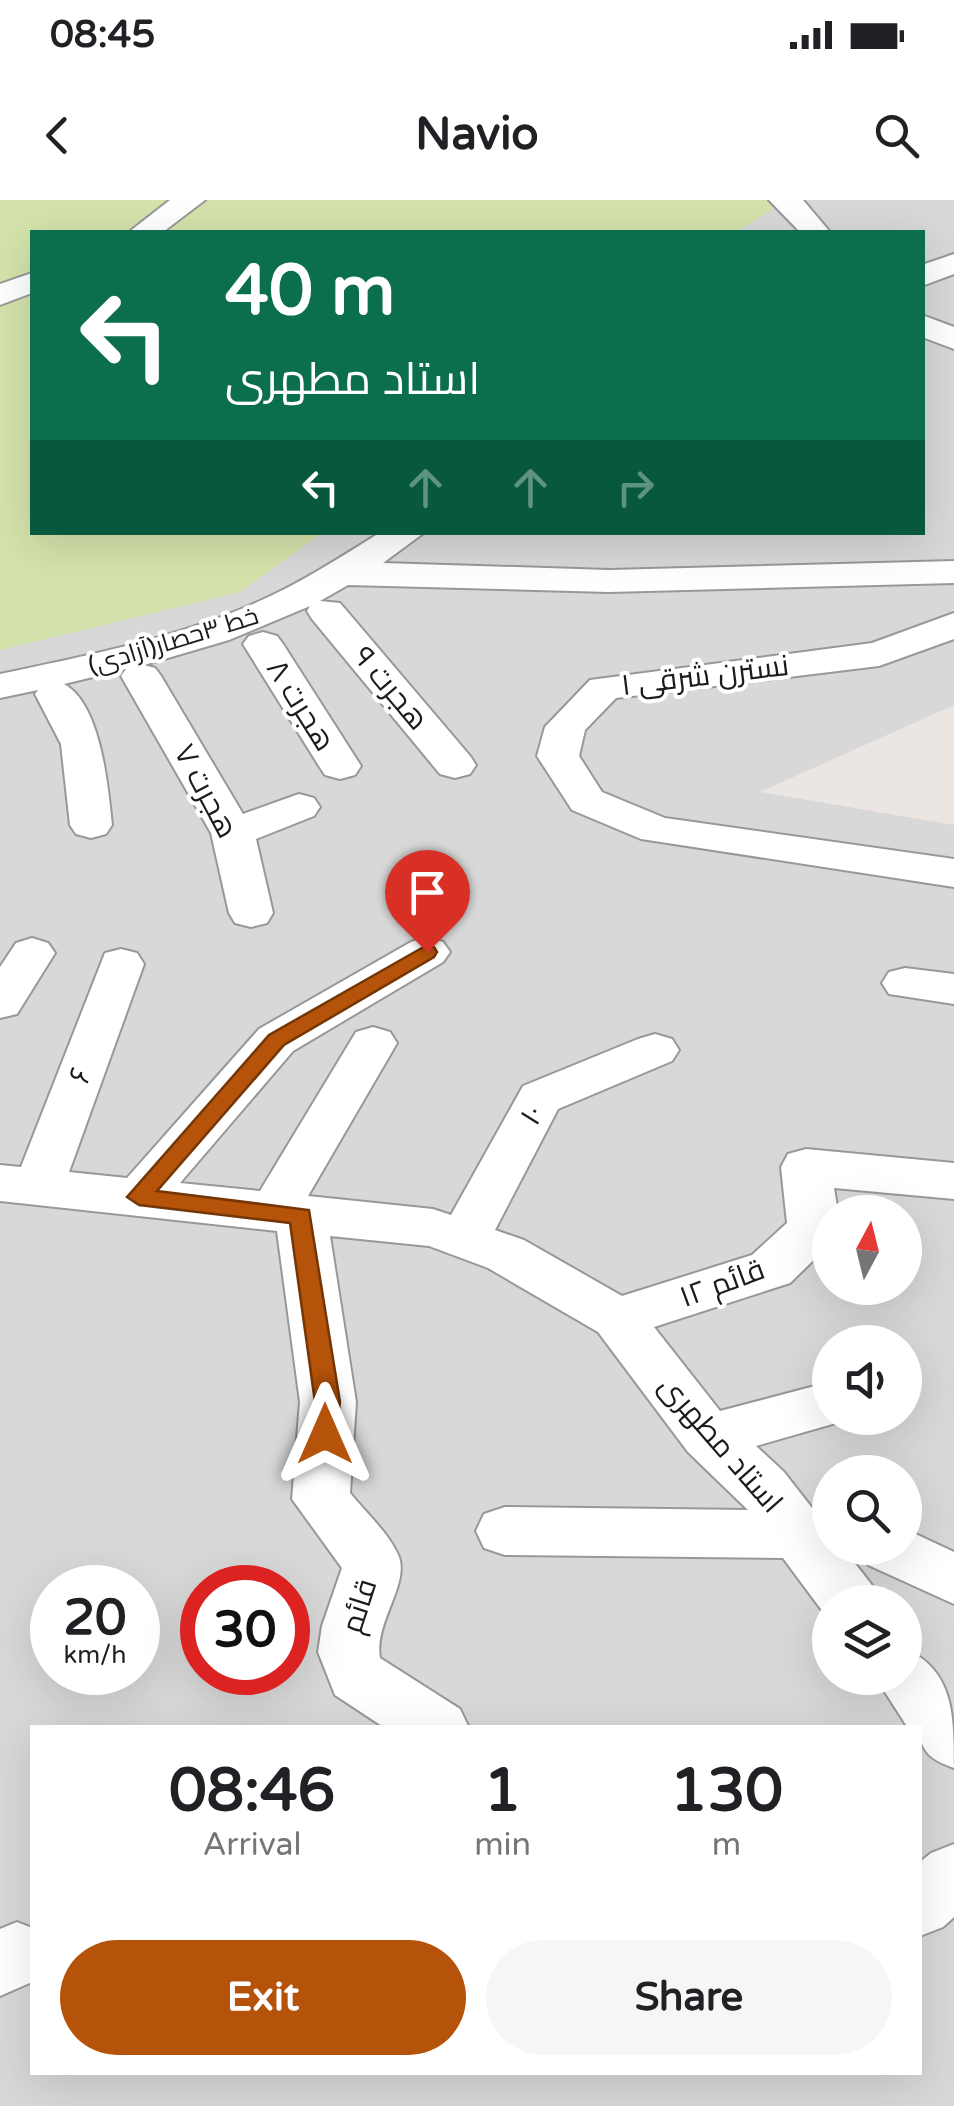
<!DOCTYPE html>
<meta charset="utf-8">
<style>
body{margin:0;font-family:"Varela Round",Cairo,sans-serif;background:#f6f6f6;color:#202124;height:100vh;display:flex;flex-direction:column;font-size:38px;white-space:nowrap}
*{box-sizing:border-box;margin:0}
p{font-size:32px;color:#757577}
.icon{flex:none;width:55px;height:55px;fill:none;stroke:currentColor;stroke-width:2;stroke-linecap:round;stroke-linejoin:round}
.map{position:relative;flex:1;overflow:hidden}
.details{position:absolute;left:30px;top:1525px;width:892px;height:350px;display:flex;flex-direction:column;background:#fff;border-radius:0px;box-shadow:0 10px 40px #0002}
.details>*{flex:none}
.top-card{position:absolute;left:30px;top:30px;width:895px;height:305px;border-radius:0px;box-shadow:0 10px 40px #0002;background:#0b6e4f;color:#fff;overflow:hidden}
.needle{width:65px;rotate:7deg}
.controls{position:absolute;left:812px;top:995px;display:grid;gap:20px}
.controls a{display:grid;place-items:center;width:110px;height:110px;border-radius:50%;background:#fff;box-shadow:0 10px 40px #0002;font-size:50px}
.speed{position:absolute;left:30px;top:1365px;display:flex;gap:20px;font-size:50px;font-weight:700;text-align:center}
.speed>*{display:grid;place-content:center;width:130px;height:130px;border-radius:50%;background:#fff;box-shadow:0 10px 40px #0002;line-height:1}
.speed small{font-size:25px;font-weight:400}
.speed .limit{border:15px solid #d22;background:#fff;color:#111}
.pin{position:absolute;display:grid;place-items:center;width:85px;height:85px;color:#fff;margin:-102px -42px;border-radius:50% 50% 50% 0;rotate:-45deg;box-shadow:0 0 10px #0007}
.pin .icon{rotate:45deg}
.me{position:absolute;width:110px;margin:-55px;rotate:0deg;stroke-linejoin:round;filter:drop-shadow(0 0 8px #0008)}
.turn{display:flex;align-items:center;gap:35px;height:210px;padding:0 30px;font-size:45px}
.turn .icon{width:130px;height:130px;stroke-width:2.5}
.turn b{display:block;font-size:70px;line-height:85px}
.lanes{display:flex;align-items:center;height:95px;padding:0 30px;background:#0003;justify-content:center;gap:50px;direction:ltr}
.lanes .off{opacity:.35}
.eta{display:flex;justify-content:space-evenly;align-items:center;height:170px;text-align:center}
.eta b{font-size:60px;font-weight:700;line-height:70px}
.primary-button{display:flex;gap:20px;margin-top:auto;padding:20px 30px}
.primary-button a{flex:1;height:115px;border-radius:60px;background:#b45309;color:#fff;font-size:40px;font-weight:700;line-height:115px;text-align:center}
.primary-button a+a{background:#f6f6f6;color:#202124}
.status{display:flex;justify-content:space-between;align-items:center;height:70px;padding:0 50px;background:#fff;direction:ltr}
.status svg{height:28px;fill:currentColor}
header{display:flex;justify-content:space-between;align-items:center;height:130px;padding:0 30px;background:#fff;font-size:45px;font-weight:700}
.map>svg:first-child{display:block}
.residential{fill:#d9d8d8;fill-rule:evenodd}
.grass{fill:#d4e2ab}
.lines{fill:none;stroke-linecap:round;stroke-linejoin:round}
.minor-casing{stroke:#989898;stroke-width:4}
.minor{fill:#fff;fill-rule:evenodd}
.route{fill:#b45309;stroke:#753606;stroke-width:2.5}
.labels{text-anchor:middle;stroke-width:8;stroke-linejoin:round;paint-order:stroke}
.far-street-label{font-size:25px;fill:#1b1b1b;stroke:#fff}
.street-label{font-size:30px;fill:#1b1b1b;stroke:#fff}
</style>
<div class="status"><b>08:45</b><svg viewBox="0 0 49 12"><path d="M0 12V9h3v3zM5 12V6h3v6zM10 12V3h3v9zM15 12V0h3v12zM26 1h20v11H26zM47 4h2v5h-2z"/></svg></div>
<header><svg class="icon" aria-label="back" viewBox="0 0 24 24"><path d="M15 5l-7 7 7 7"/></svg>Navio<svg class="icon" aria-label="search" viewBox="0 0 24 24"><circle cx="10" cy="10" r="6"/><path d="M15 15l6 6"/></svg></header>
<div class="map">
<svg width="954" height="1906" viewBox="0 0 954 1906">
<rect width="100%" height="100%" fill="#ece6e2"/>
<path class="residential" d="M0 0H954V505L760 592 954 625V1906H0ZM32 32H922V332H32ZM830 1012H905V1088H830ZM830 1142H905V1218H830ZM830 1272H905V1348H830ZM52 1388H138V1472H52ZM202 1388H288V1472H202ZM830 1402H905V1478H830ZM32 1528H920V1872H32Z"/>
<path class="grass" d="M0 0H788L736 32H32V332L322 333 240 392 0 450Z"/>
<g class="lines">
<defs>
<path id="minor" d="M170 0H205L163 32H129Z
M769 0H803L830 32H800Z
M954 54V74L922 86V65Z
M32 73V93L0 105V84Z
M922 115 954 127V149L922 137Z
M381 332H425L383 363 609 370 954 361V383L609 392 348 385 320 401 340 403 470 556 476 565 470 574 455 578 440 574 312 419 307 411 310 406 229 440 144 465 155 468 161 476 243 614 299 594 314 598 320 607 314 616 256 639 273 713 267 723 251 727 235 723 229 713 211 633 121 476 126 469 64 484C101 504 108 587 112 625L106 634 91 638 76 634 70 625 61 544 35 494 38 490 0 498V474C85 456 173 439 253 404 298 385 339 358 381 332Z
M954 413V439L879 466 616 498 585 530 579 556 602 592 665 618 954 659V687L641 639 572 610 537 556 545 527 590 480 872 443Z
M263 432 277 436 283 444 361 566 355 575 340 579 325 575 319 566 243 444 249 436Z
M427 737 443 742 450 752 443 762 293 851 180 983 260 991 356 832 373 827 390 832 397 843 308 996 433 1009 451 1015 523 886 638 839 655 834 672 839 679 850 672 861 558 909 495 1030 524 1040 622 1096 752 1055 787 1023 781 967 788 954 806 949 954 963V999L834 988 838 1012H830V1044L790 1083 654 1127 720 1211 830 1182V1218L850 1219 756 1246 784 1272 830 1331V1348H843L871 1384 880 1402H830L829 1420 783 1358 505 1355 484 1348 476 1331 484 1314 505 1307 748 1310 688 1252 598 1132 488 1068 429 1046 330 1036 356 1202 350 1293C366 1313 389 1333 399 1357 409 1385 374 1423 380 1458L460 1509 469 1528H385L335 1495 318 1452 322 1426 342 1368 292 1299 300 1202 277 1031 0 1001V965L21 967 105 753 121 749 137 753 144 764 69 972 127 978 259 829 411 742Z
M32 738 48 743 55 753 17 814 0 818V767L16 743Z
M905 768 954 774V804L889 794 882 783 889 772Z
M905 1329 954 1352V1404L868 1365 860 1348H905Z
M905 1449C954 1470 954 1516 954 1568 932 1560 920 1553 920 1528H908L876 1478H905Z
M954 1644V1717L943 1727 920 1736V1662L931 1653Z
M17 1722 32 1728V1782L0 1796V1729Z"/>
</defs>
<use href="#minor" class="minor-casing"/>
<use href="#minor" class="minor"/>
</g>
<path class="route" d="M427 745 434 747 437 752 434 757 284 845 157 991 309 1010 340 1202 334 1242H316L313 1234 315 1202 290 1023 139 1005 127 997 269 835Z"/>
<g class="labels">
<g class="far-street-label">
<text transform="translate(173 440) rotate(-17)" y="9">خط ۳حصار(آزادی)</text>
</g>
<g class="street-label">
<text transform="translate(705 475) rotate(-7)" y="10">نسترن شرقی ۱</text>
<text transform="translate(391 488) rotate(50)" y="10">هجرت ۹</text>
<text transform="translate(301 505) rotate(58)" y="10">هجرت ۸</text>
<text transform="translate(206 591) rotate(62)" y="10">هجرت ۷</text>
<text transform="translate(80 875) rotate(-70)" y="10">۶</text>
<text transform="translate(532 915) rotate(-58)" y="10">۱۰</text>
<text transform="translate(722 1083) rotate(-20)" y="10">قائم ۱۲</text>
<text transform="translate(721 1244) rotate(49)" y="10">استاد مطهری</text>
<text transform="translate(359 1406) rotate(-72)" y="10">قائم</text>
</g>
</g>
</svg>
<div class="controls">
<a><svg class="needle" viewBox="-14 -14 28 28"><path d="M0-13l5 13h-10z" fill="#e53935"/><path d="M0 13l5-13h-10z" fill="#757577"/></svg></a>
<a><svg class="icon" aria-label="sound" viewBox="0 0 24 24"><path d="M4 9h4l5-4v14l-5-4H4zM17 9q2 3 0 6"/></svg></a>
<a><svg class="icon" aria-label="search" viewBox="0 0 24 24"><circle cx="10" cy="10" r="6"/><path d="M15 15l6 6"/></svg></a>
<a><svg class="icon" aria-label="layers" viewBox="0 0 24 24"><path d="M12 4l9 5-9 5-9-5zM3 14l9 5 9-5"/></svg></a>
</div>
<div class="speed"><div>20<small>km/h</small></div><div class="limit">30</div></div>
<div class="pin" style="left:427px;top:752px;background:#d93025"><svg class="icon" aria-label="arrive" viewBox="0 0 24 24"><path d="M6 21V4h12l-3 4 3 4H6"/></svg></div>
<svg class="me" style="left:325px;top:1234px" viewBox="-20 -20 40 40"><path d="M0-17L14 15 0 8-14 15z" fill="#b45309" stroke="#fff" stroke-width="4"/></svg>
<div class="top-card">
<div class="turn"><svg class="icon" aria-label="left" viewBox="0 0 24 24"><path d="M17 20v-9H6M10 6l-5 5 5 5"/></svg><div><b>40 m</b>استاد مطهری</div></div>
<div class="lanes"><svg class="icon" aria-label="left" viewBox="0 0 24 24"><path d="M17 20v-9H6M10 6l-5 5 5 5"/></svg><svg class="icon off" aria-label="ahead" viewBox="0 0 24 24"><path d="M12 20V5M6 11l6-6 6 6"/></svg><svg class="icon off" aria-label="ahead" viewBox="0 0 24 24"><path d="M12 20V5M6 11l6-6 6 6"/></svg><svg class="icon off" aria-label="right" viewBox="0 0 24 24"><path d="M7 20v-9h11M14 6l5 5-5 5"/></svg></div>
</div>
<section class="details">
<div class="eta">
<div><b>08:46</b><p>Arrival</p></div>
<div><b>1</b><p>min</p></div>
<div><b>130</b><p>m</p></div>
</div>
<div class="primary-button"><a>Exit</a><a>Share</a></div>
</section>
</div>
